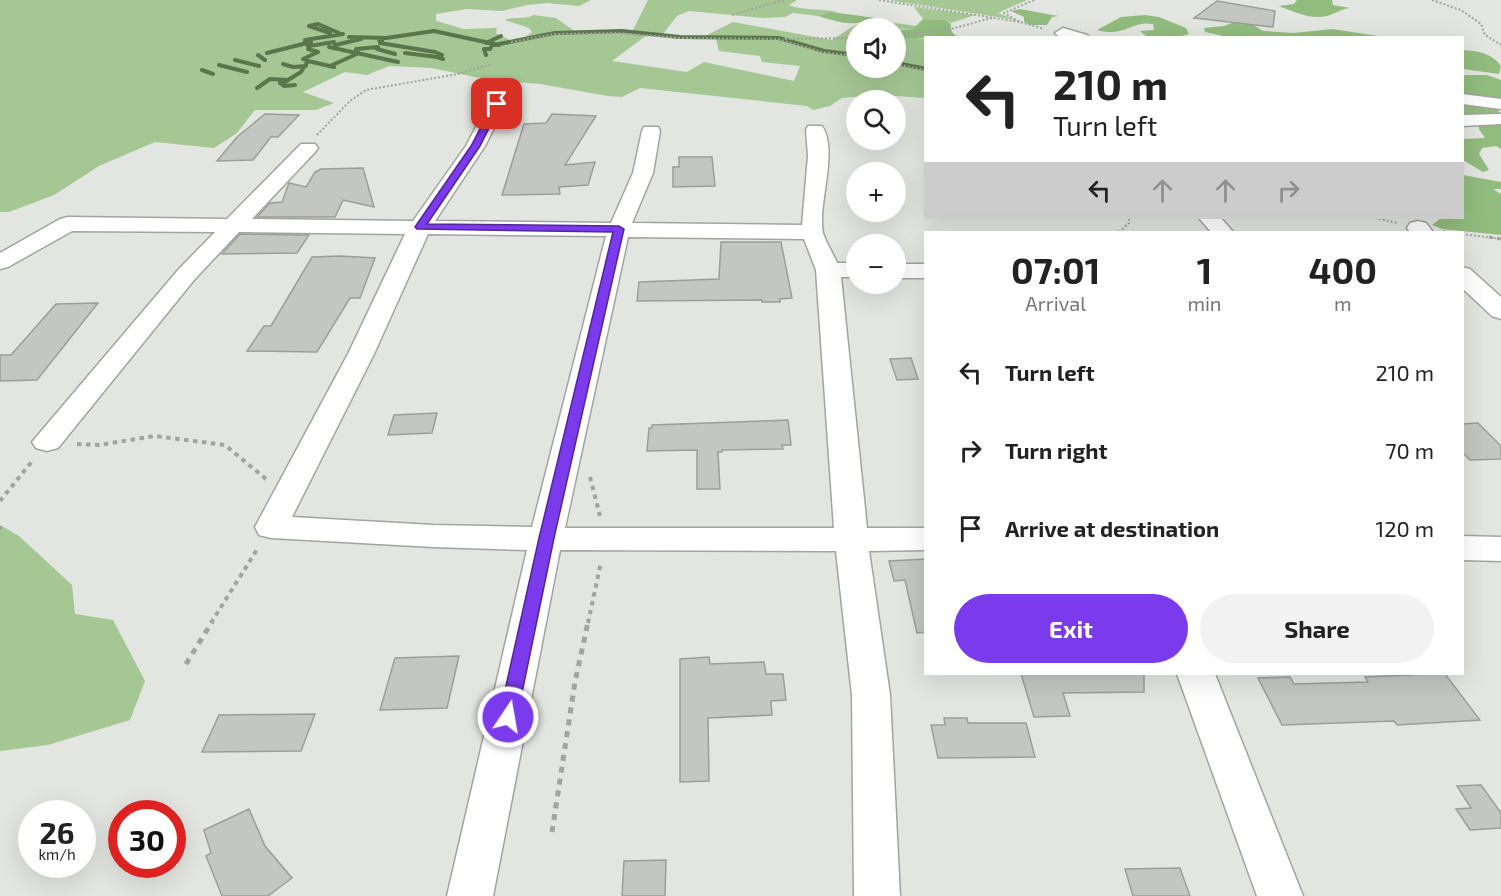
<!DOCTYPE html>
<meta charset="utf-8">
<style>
body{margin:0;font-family:"Exo 2",sans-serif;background:#f2f2f2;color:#222;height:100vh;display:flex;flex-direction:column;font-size:22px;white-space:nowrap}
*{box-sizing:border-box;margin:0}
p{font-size:20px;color:#767676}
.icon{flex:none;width:33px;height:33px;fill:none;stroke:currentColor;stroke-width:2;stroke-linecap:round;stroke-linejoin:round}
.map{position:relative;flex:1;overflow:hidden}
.side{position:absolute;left:924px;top:231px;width:540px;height:444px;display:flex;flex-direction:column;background:#fff;border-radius:0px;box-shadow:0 6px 24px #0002}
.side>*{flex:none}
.guide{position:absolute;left:924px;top:36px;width:540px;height:183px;border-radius:0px;box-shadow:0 6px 24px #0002;background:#fff;color:#222;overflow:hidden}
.fabs{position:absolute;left:846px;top:18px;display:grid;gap:12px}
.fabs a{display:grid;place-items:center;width:60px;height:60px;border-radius:50%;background:#fff;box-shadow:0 6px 24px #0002;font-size:30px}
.speed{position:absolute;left:18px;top:800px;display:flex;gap:12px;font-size:30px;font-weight:700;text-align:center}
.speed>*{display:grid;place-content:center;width:78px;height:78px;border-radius:50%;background:#fff;box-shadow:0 6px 24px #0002;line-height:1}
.speed small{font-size:15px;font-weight:400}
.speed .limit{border:9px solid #d22;background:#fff;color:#111}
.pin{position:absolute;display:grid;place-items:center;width:51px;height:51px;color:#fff;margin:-26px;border-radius:12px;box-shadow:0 3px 9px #0006}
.me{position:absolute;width:66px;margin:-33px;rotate:12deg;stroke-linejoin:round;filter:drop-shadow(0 0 4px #0008)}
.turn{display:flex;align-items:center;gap:21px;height:126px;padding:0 30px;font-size:27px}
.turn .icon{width:78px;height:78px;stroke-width:2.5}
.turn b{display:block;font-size:42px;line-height:51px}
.lanes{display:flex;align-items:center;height:57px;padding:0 30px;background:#0003;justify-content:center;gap:30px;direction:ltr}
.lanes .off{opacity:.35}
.eta{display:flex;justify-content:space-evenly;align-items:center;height:102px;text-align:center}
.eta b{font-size:36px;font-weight:700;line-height:42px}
.action{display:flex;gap:12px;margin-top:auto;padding:12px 30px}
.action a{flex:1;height:69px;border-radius:36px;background:#7c3aed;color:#fff;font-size:24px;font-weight:700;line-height:69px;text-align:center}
.action a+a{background:#f2f2f2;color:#222}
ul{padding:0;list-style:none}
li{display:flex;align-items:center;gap:18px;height:78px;padding:0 30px}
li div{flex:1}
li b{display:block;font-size:22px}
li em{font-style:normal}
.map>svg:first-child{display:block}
.green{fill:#a4c794}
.forest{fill:#92bc7e}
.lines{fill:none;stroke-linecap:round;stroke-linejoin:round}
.stream{stroke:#5a774c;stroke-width:4}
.building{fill:#c3c6c1;stroke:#9b9f9a;stroke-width:1.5}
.minor-casing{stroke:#a1a49f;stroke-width:3}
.path-far3{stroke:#a2a4a0;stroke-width:2;stroke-dasharray:2 2;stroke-linecap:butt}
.path-far2{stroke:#a2a4a0;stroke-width:3;stroke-dasharray:4 4;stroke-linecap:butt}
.path-far1{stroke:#a2a4a0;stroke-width:4;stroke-dasharray:4.5 4.5;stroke-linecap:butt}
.path{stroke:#a2a4a0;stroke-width:5;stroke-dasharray:6 6;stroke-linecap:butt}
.minor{fill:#fff;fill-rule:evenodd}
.route{fill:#7c3aed;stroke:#51269a;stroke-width:1.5}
</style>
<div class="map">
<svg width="1501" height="896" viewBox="0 0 1501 896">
<rect width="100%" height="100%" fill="#e2e5e0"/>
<path class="green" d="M0 0H591L579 6 547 3 527 5 502 11 467 9 436 14V21L464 29 497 28 496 33 514 42C550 28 608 32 647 35L612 61 687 72 704 62 794 81 800 66 762 62 760 56 719 51 716 39 701 38 733 22 832 40 857 24 870 20 918 26 913 29 856 28V55L852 56H856V68H896V64L925 71V98L882 95 842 98 830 106 813 110 807 106 640 88 622 97 608 96 540 84 489 80 432 68 389 66 367 75 345 72 303 92 334 103 316 110H255L237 133 214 148 155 142 99 166 54 195 9 212H0Z
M648 0H797L789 5C797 10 825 9 838 12H831L818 16 793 13 785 17 763 18 689 11 677 16 663 34 632 32Z
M889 0H1027L998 13 1016 20Z
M914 7 975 15 951 23 945 20 923 19Z
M534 15 556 18 576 32 525 37 532 32 529 28 505 20C515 16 525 20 534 15Z
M914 38 925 39V69L896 63V39Z
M0 525 19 536 72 585 75 614 113 620 145 681 130 720 48 745 0 751Z"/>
<path class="forest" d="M1297 0H1332L1333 5 1350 8C1340 9 1335 14 1327 16 1310 20 1295 12 1279 6L1294 4Z
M1020 9 1058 16 1052 17 1047 25H1031L1024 22V17L1011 11Z
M831 12 876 18C851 27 842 23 818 16Z
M1145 15 1159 17 1186 28 1189 34 1178 37H1142L1146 36 1140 31 1154 30 1153 24C1132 20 1124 38 1097 30L1121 17Z
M923 19 945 20 951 24C950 31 953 35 960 37L896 39V30L913 29Z
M1243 19 1263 31 1294 33 1332 29 1385 37 1232 38 1205 32 1204 28 1224 26Z
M1462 50C1478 51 1492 53 1501 66L1499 74 1463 69Z
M1465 75H1487L1501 80V106L1497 107 1500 115H1463V77Z
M1477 118 1501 121V149L1496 146 1482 148 1479 154 1489 170 1483 172 1463 160V139L1485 138 1479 129Z
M1463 175 1501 182V189H1493L1501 194V235L1442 229 1432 225 1441 218H1462Z"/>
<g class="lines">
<path class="stream" d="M330 33 309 26 318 24 339 33
M349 37 386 38 434 31 499 45
M379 40 382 41 380 43 435 52 442 55 437 57 443 59
M486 43 501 36
M335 45 361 39
M494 45 555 33 622 31 680 37 779 38 824 51 856 55
M309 46 334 42
M329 47 398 62
M356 49 378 47 377 49 395 54
M267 53 311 42 305 40 343 34
M405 53 437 57
M258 55 265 60
M486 55 484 49H490L492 45
M235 60 259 66
M308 61 334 67
M896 63 926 69
M283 64 293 67 306 66
M219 65 247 72
M330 66 359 53
M202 70 213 74
M287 81 280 83 284 86 295 85
M257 88 270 79 288 80 301 72 308 61 303 59 318 52 308 49 309 46 304 43"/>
</g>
<path class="building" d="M1217 1 1275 11 1273 27 1194 18Z
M265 114 299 115 278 137H271L253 160 217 161 237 137Z
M552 114 596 116 565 165 595 162 588 185 559 187 560 194 502 195 524 124 546 123Z
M679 157H712L715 186 673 187V167H679Z
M363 168 374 207 343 200 335 217H257L270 203 282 202 289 183 306 187 315 172 321 169Z
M240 234 309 235 297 253 222 254Z
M721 242H781L792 298 780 299V302H762V300L637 301 639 282 719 279Z
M340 256 375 258 360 298H350L317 352 247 351 264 326H271L312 257Z
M98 303 37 380 0 381V355H11L56 304Z
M911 358 918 379 897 380 890 359Z
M437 413 432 433 388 435 394 415Z
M788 420 791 445H782L783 449 722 450V452H718L720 489H697V450L647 451 649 428H652V425Z
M1478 423 1501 446V459L1470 460 1462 452V424Z
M926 559V632L917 633 905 580 894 581 889 561Z
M459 656 447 708 380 710 395 658Z
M709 657 710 664 764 662 766 674H783L786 700 771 701 772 715 708 718 709 781 680 782V659Z
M1021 674H1144V692L1063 693 1070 716 1034 717Z
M1431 674H1445L1480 720 1397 725 1394 721 1282 725 1258 678 1290 677 1294 684 1368 682 1365 677Z
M315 714 301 751 202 752 219 715Z
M944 718H967L968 723H1026L1035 757 938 758 931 725H945Z
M1481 785 1501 813V828L1470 830 1456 809 1471 808 1457 786Z
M249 809 265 846 292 878 268 896H222L206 856 211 853 204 830Z
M666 860 665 896H622L624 861Z
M1180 868 1190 896H1133L1125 869Z"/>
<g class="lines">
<defs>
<path id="minor" d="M1063 28 1087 35 1089 38 1058 36 1055 33Z
M1462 94 1501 99V109L1462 104Z
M497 99 503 100 506 104 485 146 435 221 611 223 633 173 642 131 644 127H658L660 131 653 173 632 223 802 225 808 156 806 130 808 126H822C839 151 817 205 823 233 826 243 833 253 837 263H856V277H841L867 528H926V550L869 551 890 695 900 896H854L852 695 836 551 560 550 493 896H447L527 550 433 547 271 538 259 535 255 527 348 354 405 234 239 232 194 280 58 448 47 451 36 448 32 442 178 270 215 232 72 231 8 267 0 269V253L60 219 68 217 227 219 301 144H315L318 148 315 152 252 219 413 221 466 146 488 104 491 100ZM428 234 606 236 532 527 433 525 292 517 374 354ZM628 237 804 239 816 270 834 528H565Z
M1501 114V124L1462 126V115Z
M1199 218H1221L1233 232H1211Z
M1418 221 1426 223 1433 232H1410L1407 228 1410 223Z
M896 264H926V278H896Z
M1462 267 1470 269 1501 297V319L1492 316 1462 288Z
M1462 536 1501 537V561L1462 560Z
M1177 674H1215L1303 896H1257Z"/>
</defs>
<use href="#minor" class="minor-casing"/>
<path class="path-far3" d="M879 0 1020 22
M1034 0 1004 13 1020 22 1044 29
M1432 0 1461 10 1481 24 1485 35 1501 45
M732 15 784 0
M896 36 951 29 992 18
M785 39 856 38
M511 42 554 34 617 33 681 38 778 39 822 52 856 56
M896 64 926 70
M317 135 350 101 366 90 458 74 492 64
M1375 218 1397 223
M1443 231 1452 232
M1119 232 1129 223V218
M1462 234 1501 239"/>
<path class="path-far2" d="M1489 237 1501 239"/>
<path class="path-far1" d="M77 444 99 445 155 436 225 445 266 479
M590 477 600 516
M0 501 33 460
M0 526V530
M211 623 258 548
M588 623 601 562"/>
<path class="path" d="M186 664 212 622
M552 832 575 682 588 622"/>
<use href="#minor" class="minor"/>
</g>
<path class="route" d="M497 102 501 104 480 146 427 224 619 226 624 229 554 538 517 717 515 722 508 724 502 722 499 717 539 538 613 232 417 229 415 227 471 146 493 104Z"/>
</svg>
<div class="fabs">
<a><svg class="icon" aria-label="sound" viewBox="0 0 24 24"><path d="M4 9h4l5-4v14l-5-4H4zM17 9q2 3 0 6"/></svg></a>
<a><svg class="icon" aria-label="search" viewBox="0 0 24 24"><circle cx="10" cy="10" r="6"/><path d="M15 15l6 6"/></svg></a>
<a>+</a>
<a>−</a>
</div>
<div class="speed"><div>26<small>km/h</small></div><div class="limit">30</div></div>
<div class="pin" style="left:497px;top:104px;background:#d93025"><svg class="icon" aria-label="arrive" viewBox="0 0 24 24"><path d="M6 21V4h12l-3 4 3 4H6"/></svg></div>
<svg class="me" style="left:508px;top:717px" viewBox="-20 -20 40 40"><circle r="17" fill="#7c3aed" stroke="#fff" stroke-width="3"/><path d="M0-11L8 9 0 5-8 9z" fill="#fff"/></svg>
<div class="guide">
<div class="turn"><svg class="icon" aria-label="left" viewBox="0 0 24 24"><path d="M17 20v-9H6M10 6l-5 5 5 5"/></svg><div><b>210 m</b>Turn left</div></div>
<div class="lanes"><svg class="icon" aria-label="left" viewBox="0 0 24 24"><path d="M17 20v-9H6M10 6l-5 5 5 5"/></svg><svg class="icon off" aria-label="ahead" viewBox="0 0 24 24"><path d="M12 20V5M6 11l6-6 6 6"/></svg><svg class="icon off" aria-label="ahead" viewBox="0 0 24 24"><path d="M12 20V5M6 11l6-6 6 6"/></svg><svg class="icon off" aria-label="right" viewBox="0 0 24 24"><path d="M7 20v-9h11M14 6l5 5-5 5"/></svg></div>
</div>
<section class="side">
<div class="eta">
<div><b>07:01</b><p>Arrival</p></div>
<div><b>1</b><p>min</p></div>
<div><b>400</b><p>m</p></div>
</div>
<ul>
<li><svg class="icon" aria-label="left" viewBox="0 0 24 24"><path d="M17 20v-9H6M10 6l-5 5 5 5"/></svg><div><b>Turn left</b></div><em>210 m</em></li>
<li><svg class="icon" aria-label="right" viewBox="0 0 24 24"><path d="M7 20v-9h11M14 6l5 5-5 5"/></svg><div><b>Turn right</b></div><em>70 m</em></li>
<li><svg class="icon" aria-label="arrive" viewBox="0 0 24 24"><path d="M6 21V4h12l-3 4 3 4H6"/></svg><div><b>Arrive at destination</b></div><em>120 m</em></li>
</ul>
<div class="action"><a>Exit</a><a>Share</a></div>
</section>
</div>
